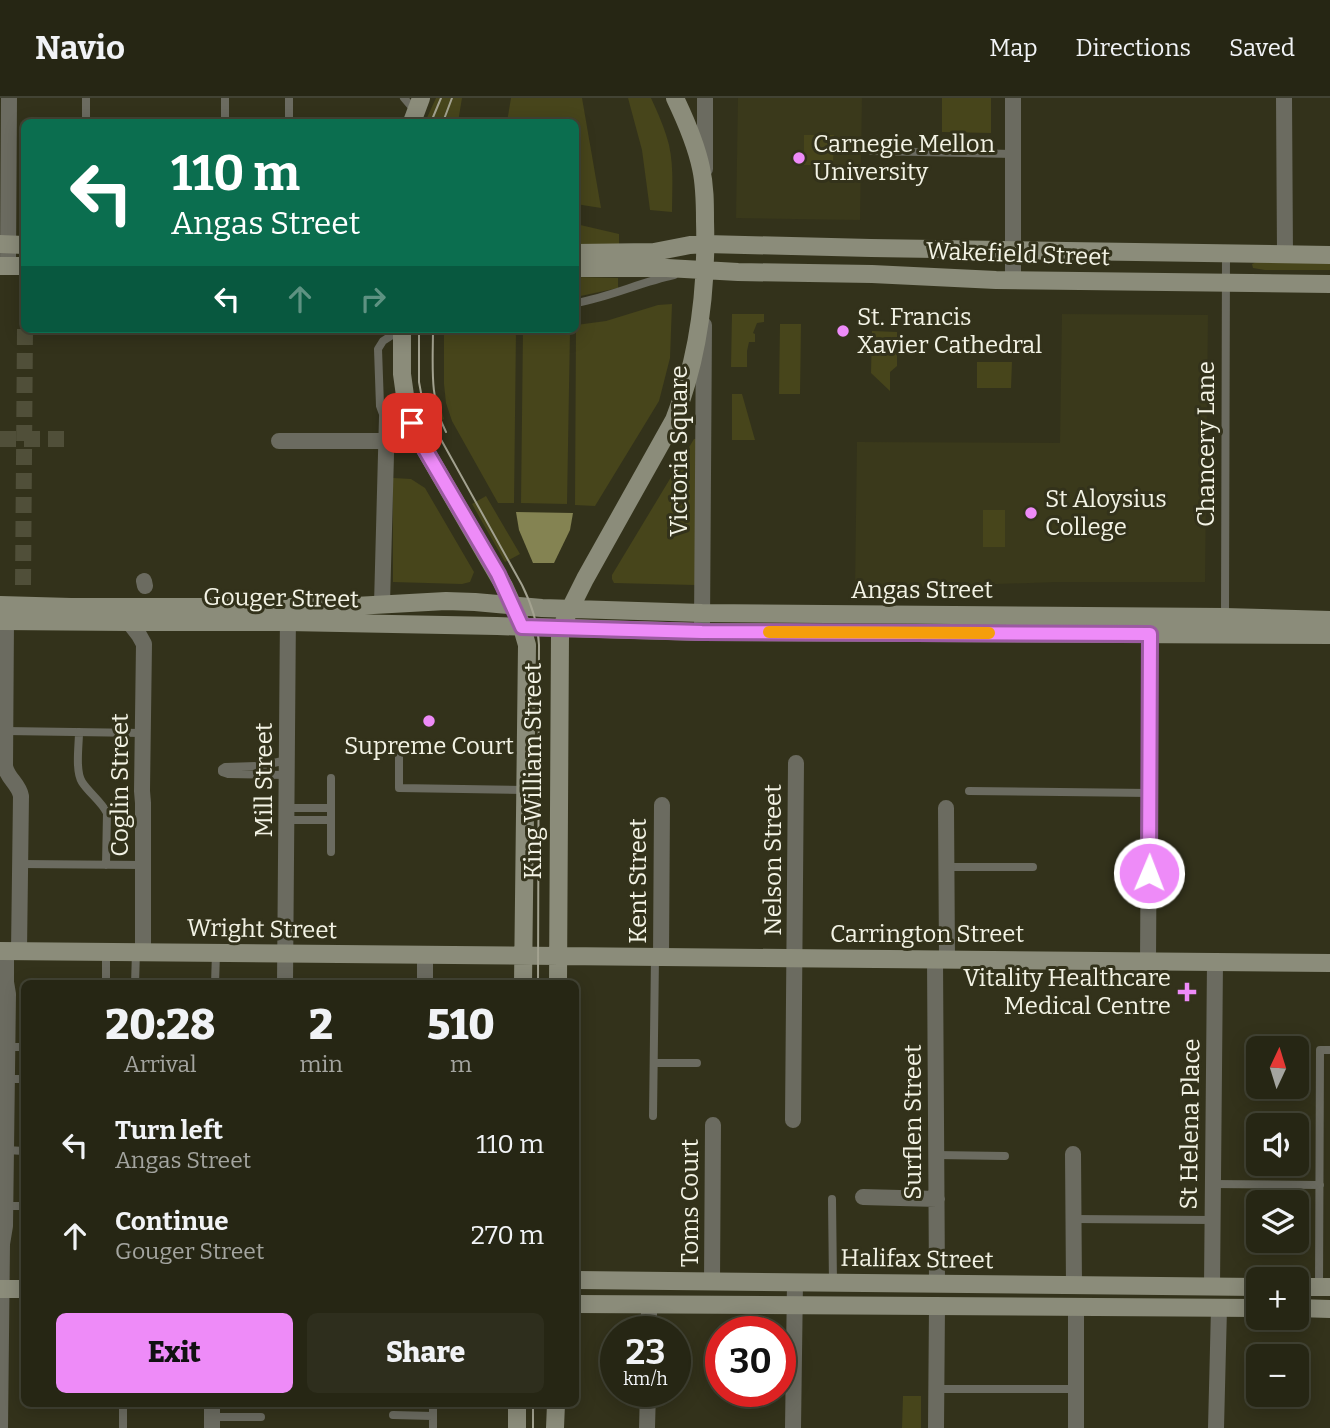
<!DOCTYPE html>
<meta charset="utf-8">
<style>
body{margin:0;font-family:Bitter,serif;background:#2e2e1d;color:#f1f3f6;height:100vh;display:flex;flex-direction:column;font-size:26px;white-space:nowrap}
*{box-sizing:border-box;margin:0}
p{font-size:23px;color:#a4a5a0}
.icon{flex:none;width:38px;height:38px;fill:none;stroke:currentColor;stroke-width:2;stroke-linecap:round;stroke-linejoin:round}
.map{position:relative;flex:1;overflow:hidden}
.drawer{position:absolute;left:21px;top:882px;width:558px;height:427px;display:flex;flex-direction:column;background:#262614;border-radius:10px;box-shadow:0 4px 18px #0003,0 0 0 2px #424334}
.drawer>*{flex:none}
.hud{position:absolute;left:21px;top:21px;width:558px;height:214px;border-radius:10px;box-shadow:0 4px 18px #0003,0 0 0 2px #424334;background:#0b6e4f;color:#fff;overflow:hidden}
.needle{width:46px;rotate:4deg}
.controls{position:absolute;left:1246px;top:938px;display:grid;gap:14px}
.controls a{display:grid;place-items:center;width:63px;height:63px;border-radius:10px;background:#262614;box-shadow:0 4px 18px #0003,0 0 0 2px #424334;font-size:35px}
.speed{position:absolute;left:600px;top:1218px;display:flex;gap:14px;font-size:35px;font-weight:700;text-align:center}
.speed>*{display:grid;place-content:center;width:91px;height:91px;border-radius:50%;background:#262614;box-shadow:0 4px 18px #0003,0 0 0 2px #424334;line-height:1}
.speed small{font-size:18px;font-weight:400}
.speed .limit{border:10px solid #d22;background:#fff;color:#111}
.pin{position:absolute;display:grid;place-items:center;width:60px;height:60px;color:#fff;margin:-30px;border-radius:14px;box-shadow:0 4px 10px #0006}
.me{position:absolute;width:77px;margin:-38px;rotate:1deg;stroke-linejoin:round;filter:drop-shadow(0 0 5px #0008)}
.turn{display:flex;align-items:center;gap:24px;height:147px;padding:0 35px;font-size:32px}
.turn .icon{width:91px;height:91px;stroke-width:2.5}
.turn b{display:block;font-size:49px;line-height:60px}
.lanes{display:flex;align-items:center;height:66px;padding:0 35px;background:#0003;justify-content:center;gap:35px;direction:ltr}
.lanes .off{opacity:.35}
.eta{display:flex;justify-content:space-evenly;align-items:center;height:119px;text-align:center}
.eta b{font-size:42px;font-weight:800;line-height:49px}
.cta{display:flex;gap:14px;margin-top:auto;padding:14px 35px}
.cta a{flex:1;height:80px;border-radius:10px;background:#ee8bf8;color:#111;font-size:28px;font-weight:800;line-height:80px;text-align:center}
.cta a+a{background:#2e2e1d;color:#f1f3f6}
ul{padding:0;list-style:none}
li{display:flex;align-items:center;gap:21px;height:91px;padding:0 35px}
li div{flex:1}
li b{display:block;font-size:26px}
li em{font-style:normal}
header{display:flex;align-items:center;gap:42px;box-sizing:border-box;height:98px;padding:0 35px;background:#262614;border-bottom:2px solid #424334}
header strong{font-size:33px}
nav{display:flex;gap:38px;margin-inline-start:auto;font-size:24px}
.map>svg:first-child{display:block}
.built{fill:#3a391b}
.green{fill:#47451b}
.water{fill:#848352}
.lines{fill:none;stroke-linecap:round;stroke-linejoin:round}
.street-tunnel{stroke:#504f39;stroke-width:16;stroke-dasharray:16 8;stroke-linecap:butt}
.lane{stroke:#6b6b60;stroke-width:8}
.street{stroke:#6b6b60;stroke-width:16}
.secondary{stroke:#8b8c7a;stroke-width:18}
.tram{stroke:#a3a290;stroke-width:2}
.route-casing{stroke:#9b5aa1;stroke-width:18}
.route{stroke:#ee8bf8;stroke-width:12}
.slow{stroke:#f59e0b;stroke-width:12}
.poi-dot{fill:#ee8bf8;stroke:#33321b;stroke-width:2.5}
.labels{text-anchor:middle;stroke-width:6;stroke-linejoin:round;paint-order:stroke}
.poi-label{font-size:24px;fill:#f3f3e5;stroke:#33321b;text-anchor:start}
.street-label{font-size:24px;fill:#f3f3e5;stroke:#33321b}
</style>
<header>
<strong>Navio</strong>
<nav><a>Map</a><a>Directions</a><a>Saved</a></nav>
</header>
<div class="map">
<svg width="1330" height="1330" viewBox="0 0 1330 1330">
<rect width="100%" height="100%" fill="#33321b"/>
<path class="built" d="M738 0H862L860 122 736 120Z
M1062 216 1208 217 1205 484H1057L855 491 857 344 1060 345Z"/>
<path class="green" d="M436 0H462L458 24H425Z
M511 0H582L601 110 576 106V24H507Z
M628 0H651C658 15 665 31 669 47 674 69 672 92 672 114L650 112 642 52Z
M942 0H991V35L942 34Z
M804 37H834L833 67H804Z
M576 126 619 136V147L576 146Z
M1259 163 1330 164V172H1265L1253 170 1252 166Z
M576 179 618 180V190L576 199Z
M672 206 670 260 659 303 595 408 575 407 576 227 606 223 658 207Z
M732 216H764V224L757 225 753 235 755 236V244H749L747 253V269H731Z
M780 226H801L800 296H779Z
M444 231H516L514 405H498L452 323 446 305 444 286Z
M523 231H570L567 406 521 405Z
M872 233 897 234V268L890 274V293L871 275Z
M977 264H1012L1011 290H977Z
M732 296H742L755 342H732Z
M437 297 444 321 429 330 419 309 416 298Z
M694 341H697L695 487 614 485 612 481V477Z
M393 380 411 381 425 390 474 474 470 484 462 486 393 484Z
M486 398 520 456 505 464 472 406Z
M983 412H1005V449H983Z
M903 1298H921V1330H902Z"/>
<path class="water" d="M516 414 573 415 570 432 554 465H533L519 432Z"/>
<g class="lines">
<path class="street-tunnel" d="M0 341H72
M23 487 25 231"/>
<path class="lane" d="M225 0V24
M404 0 416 14
M86 24V0
M289 24V0
M872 53 1013 56
M576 205C610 199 641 184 674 177
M400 232 383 243 378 251 380 308 384 319 414 337
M1225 520 1226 155
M6 633 142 635
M79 634C79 647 75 673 82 684 89 695 101 703 107 715L106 767
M399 658V690L526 692
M287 677 228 676 222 674V671L225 669 260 668 287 662
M969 693 1150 695
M287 710H331
M287 722H331
M331 754V680
M20 766 143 767
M946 769H1033
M106 886V854
M135 886 136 854
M215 886 216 855
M7 949H24
M654 965H697
M7 981H24
M653 1018 655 859
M6 1052 24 1053
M936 1057 1005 1058
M1212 1086 1320 1087
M832 1101 833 1185
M5 1108H24
M1074 1121 1212 1122
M1319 1189 1320 952H1330
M936 1291H1076
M393 1317 433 1318
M212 1319H261
M123 1330V1306
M433 1330V1306"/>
<path class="street" d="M1013 0V182
M1284 0 1285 156
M705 71V0
M8 167 9 0
M279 343H381
M144 483 145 488
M382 506 387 319 391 312 404 301
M6 523 5 668C7 680 19 686 21 698L19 853
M129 524 139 537 144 546 142 693 143 705V854
M702 527 704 227
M946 710 947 861
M661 859 662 707
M935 861 937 1186
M1148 863 1150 536
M285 886 288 513
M425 886V857
M793 1022 796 665
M1073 1056 1074 1187
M863 1099 937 1101
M712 1184 713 1027
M1212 1188 1215 864
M1076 1210V1330
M649 1234V1207
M0 1330 2 1146 5 1128 8 896 6 884V853
M212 1330V1306
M647 1330 648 1293
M793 1330 795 1184
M936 1330 937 1208
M1216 1330 1219 1210"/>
<path class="secondary" d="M412 24 421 0
M0 146 24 147
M576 155 654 154 690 147 706 146 871 150 1330 157
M0 168H24
M576 170H667L738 174 872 176 996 182 1330 186
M402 231V276L407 312 419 341 504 488 520 523 527 547 523 886
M0 507 71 509H337L446 503 475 504 542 510 702 515 1225 519 1330 522
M0 523 129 524H288L497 528 702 534 1330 537
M0 853 1330 865
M558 886 560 537 565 521 585 481 674 322C699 259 707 191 705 123 705 105 705 88 701 70 696 46 686 23 675 0
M576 1182 1258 1189
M1297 1189H1330
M0 1191H24
M576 1206 1258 1210
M1297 1210 1330 1211
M517 1330V1306
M555 1330 556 1306"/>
<path class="tram" d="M431 24 441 0
M443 24 452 0
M419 231V284L424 311 522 487C532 507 538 525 539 547L538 886
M433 231C433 266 429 301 446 334
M533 1330V1306"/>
</g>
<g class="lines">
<defs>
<path id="route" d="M412 325 419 341 498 476 522 529 702 534 1150 536 1149 775"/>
</defs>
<use href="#route" class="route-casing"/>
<use href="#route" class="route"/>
<path class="slow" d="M769 534 989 535"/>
</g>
<g class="poi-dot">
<circle cx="799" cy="60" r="7"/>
<circle cx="843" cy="233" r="7"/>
<circle cx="1031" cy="415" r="7"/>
<circle cx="429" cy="623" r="7"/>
<path d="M1183.5 883.5h7v7h7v7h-7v7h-7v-7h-7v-7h7z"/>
</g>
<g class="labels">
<g class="poi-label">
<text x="813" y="54">Carnegie Mellon<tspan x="813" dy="28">University</tspan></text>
<text x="857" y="227">St. Francis<tspan x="857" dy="28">Xavier Cathedral</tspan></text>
<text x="1045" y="409">St Aloysius<tspan x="1045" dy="28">College</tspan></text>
<text x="429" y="656" text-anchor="middle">Supreme Court</text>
<text x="1171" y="888" text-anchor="end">Vitality Healthcare<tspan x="1171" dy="28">Medical Centre</tspan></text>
</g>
<g class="street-label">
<text transform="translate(1018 156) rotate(2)" y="8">Wakefield Street</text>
<text transform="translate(1206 346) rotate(-90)" y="8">Chancery Lane</text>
<text transform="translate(679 353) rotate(-90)" y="8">Victoria Square</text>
<text x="922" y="500">Angas Street</text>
<text transform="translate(281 500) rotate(1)" y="8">Gouger Street</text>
<text transform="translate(533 673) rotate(-90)" y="8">King William Street</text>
<text transform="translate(264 682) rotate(-90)" y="8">Mill Street</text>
<text transform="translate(120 687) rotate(-90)" y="8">Coglin Street</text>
<text transform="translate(773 762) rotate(-90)" y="8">Nelson Street</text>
<text transform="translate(638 783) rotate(-90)" y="8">Kent Street</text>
<text transform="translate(262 831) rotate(1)" y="8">Wright Street</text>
<text x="927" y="844">Carrington Street</text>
<text transform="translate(913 1024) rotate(-90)" y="8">Surflen Street</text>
<text transform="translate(1190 1026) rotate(-89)" y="8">St Helena Place</text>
<text transform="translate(690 1105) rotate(-90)" y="8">Toms Court</text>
<text transform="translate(917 1161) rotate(1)" y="8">Halifax Street</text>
</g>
</g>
</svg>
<div class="controls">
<a><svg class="needle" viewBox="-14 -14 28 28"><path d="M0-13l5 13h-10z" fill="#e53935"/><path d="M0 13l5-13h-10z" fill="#a4a5a0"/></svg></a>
<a><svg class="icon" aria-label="sound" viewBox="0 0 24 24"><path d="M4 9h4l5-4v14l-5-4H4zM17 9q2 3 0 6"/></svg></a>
<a><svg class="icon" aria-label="layers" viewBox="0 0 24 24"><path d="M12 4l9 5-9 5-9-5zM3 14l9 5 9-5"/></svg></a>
<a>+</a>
<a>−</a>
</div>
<div class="speed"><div>23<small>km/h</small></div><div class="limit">30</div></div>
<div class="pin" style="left:412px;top:325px;background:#d93025"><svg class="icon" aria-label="arrive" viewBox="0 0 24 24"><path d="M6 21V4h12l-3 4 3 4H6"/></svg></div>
<svg class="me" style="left:1149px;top:775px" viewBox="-20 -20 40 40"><circle r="17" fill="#ee8bf8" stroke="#fff" stroke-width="3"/><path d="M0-11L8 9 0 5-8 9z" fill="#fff"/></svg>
<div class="hud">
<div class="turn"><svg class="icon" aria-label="left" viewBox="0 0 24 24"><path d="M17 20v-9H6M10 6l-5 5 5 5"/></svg><div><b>110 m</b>Angas Street</div></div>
<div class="lanes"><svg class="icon" aria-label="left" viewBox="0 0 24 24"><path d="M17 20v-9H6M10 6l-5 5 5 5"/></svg><svg class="icon off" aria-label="ahead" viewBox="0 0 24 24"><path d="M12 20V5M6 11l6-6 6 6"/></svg><svg class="icon off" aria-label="right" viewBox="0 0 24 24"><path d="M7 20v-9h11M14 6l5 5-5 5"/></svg></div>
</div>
<section class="drawer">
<div class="eta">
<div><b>20:28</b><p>Arrival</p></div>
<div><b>2</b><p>min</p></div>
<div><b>510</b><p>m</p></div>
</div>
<ul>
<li><svg class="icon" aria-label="left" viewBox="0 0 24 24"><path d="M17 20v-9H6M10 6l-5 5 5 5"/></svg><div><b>Turn left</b><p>Angas Street</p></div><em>110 m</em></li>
<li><svg class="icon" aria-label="ahead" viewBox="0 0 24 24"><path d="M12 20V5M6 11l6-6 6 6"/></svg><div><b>Continue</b><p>Gouger Street</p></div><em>270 m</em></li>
</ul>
<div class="cta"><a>Exit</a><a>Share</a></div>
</section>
</div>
